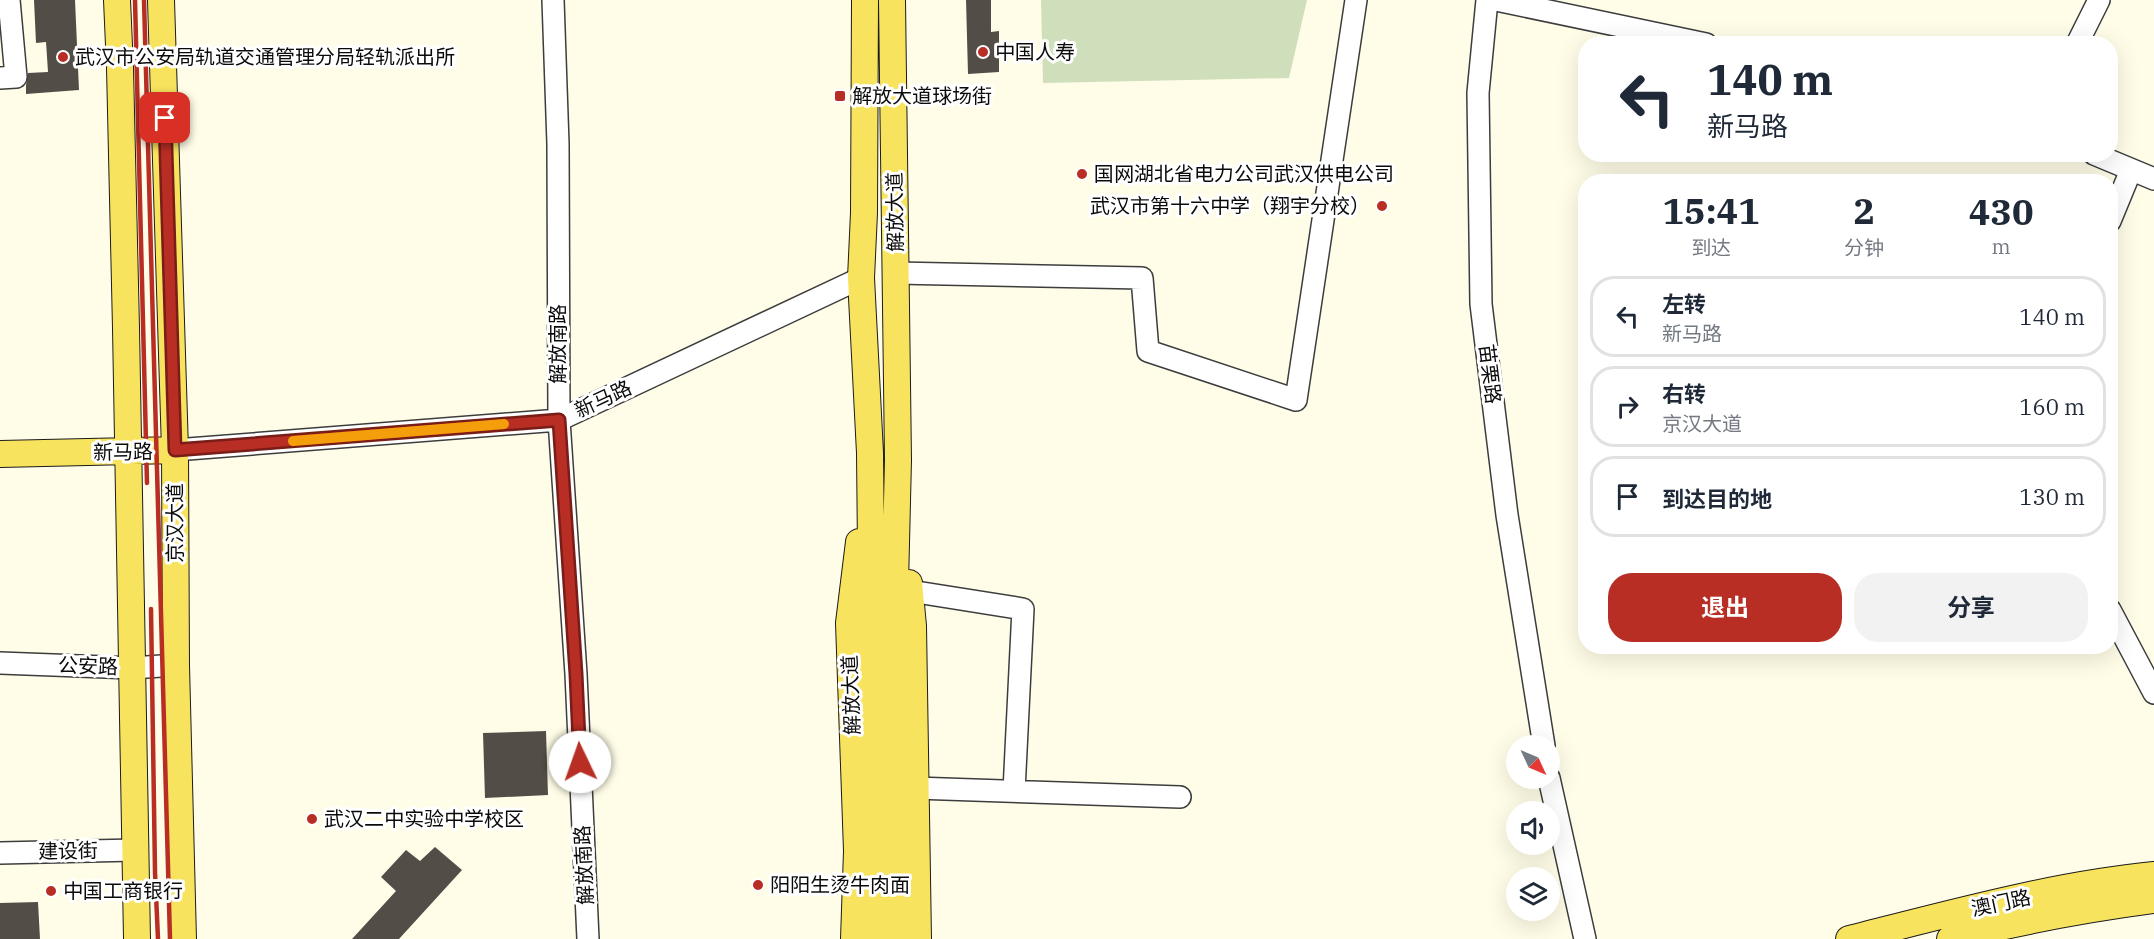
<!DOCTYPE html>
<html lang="zh">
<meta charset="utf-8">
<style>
body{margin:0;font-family:"IBM Plex Serif","Noto Sans SC",serif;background:#f2f2f3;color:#1f2937;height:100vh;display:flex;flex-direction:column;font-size:22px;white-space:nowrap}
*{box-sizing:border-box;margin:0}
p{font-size:20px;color:#747a83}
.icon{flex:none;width:33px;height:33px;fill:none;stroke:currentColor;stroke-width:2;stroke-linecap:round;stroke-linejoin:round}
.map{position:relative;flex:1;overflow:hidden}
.details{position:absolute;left:1578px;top:174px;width:540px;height:480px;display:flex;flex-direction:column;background:#fff;border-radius:24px;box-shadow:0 6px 24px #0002}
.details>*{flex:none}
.top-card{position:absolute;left:1578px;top:36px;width:540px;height:126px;border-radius:24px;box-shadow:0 6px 24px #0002;background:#fff;color:#1f2937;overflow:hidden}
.needle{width:39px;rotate:134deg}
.tools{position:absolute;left:1506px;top:735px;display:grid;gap:12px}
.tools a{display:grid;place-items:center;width:54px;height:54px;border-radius:50%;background:#fff;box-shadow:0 6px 24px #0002;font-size:30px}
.pin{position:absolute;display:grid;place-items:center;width:51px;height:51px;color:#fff;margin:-26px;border-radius:12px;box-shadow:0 3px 9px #0006}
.me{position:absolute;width:66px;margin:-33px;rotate:357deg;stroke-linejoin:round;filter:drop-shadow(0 0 4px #0008)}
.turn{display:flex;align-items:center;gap:21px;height:126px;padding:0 30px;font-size:27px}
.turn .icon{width:78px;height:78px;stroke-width:2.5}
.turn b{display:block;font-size:42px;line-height:51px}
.eta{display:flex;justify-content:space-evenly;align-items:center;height:102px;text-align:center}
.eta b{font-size:36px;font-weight:700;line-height:42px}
.primary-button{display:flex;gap:12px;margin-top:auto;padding:12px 30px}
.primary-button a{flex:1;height:69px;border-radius:24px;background:#b82d24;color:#fff;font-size:24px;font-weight:700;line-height:69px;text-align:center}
.primary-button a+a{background:#f2f2f3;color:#1f2937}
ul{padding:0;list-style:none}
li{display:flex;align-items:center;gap:18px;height:81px;margin:0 12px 9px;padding:0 18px;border:3px solid #e0e1e3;border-radius:24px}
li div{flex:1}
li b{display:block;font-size:22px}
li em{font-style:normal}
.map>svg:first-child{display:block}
.cemetery{fill:#cfdfbb}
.building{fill:#534d47}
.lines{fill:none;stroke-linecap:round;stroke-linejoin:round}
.minor-casing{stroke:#3d3d3d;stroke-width:24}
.major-casing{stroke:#1b1b1b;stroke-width:28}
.minor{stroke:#fff;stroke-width:21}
.major{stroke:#f8e35e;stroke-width:26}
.rail{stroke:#b82d24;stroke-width:4.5}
.route-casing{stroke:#781d17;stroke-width:15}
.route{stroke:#b82d24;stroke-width:10}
.slow{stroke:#f59e0b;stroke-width:10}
.poi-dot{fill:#b82d24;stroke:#fff;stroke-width:2}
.labels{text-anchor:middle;stroke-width:6;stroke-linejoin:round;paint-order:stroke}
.poi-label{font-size:20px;fill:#0a0a0a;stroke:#fff;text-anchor:start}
.street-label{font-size:20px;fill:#0a0a0a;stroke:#fff}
</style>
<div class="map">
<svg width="2154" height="939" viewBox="0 0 2154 939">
<rect width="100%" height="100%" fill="#fffde7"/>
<path class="cemetery" d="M1041 0H1307L1289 78 1043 83Z"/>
<path class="building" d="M34 0H75L79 90 26 94V85L28 73 48 72 46 42 36 43Z
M966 0H991V32L999 31V72L968 74Z
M546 731 548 795 485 798 483 733Z
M435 847 462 870 399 939H352L396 891 381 877 406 850 420 861Z
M38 902 40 939H0V903Z"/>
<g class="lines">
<defs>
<path id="minor" d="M553 0 558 144 559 420 576 674 588 939
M1487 0 1478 93 1481 304 1507 515 1544 746
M1496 0 1706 44
M2077 44 2099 0
M0 78 16 77 9 0
M2094 154 2154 179
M2110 221 2131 170
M896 273 1142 278 1148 351 1296 400 1356 0
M175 450 559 420 861 278
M910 591 1023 609 1014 791
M2110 610 2154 693
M0 663 132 668 176 665
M1549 778 1585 939
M915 788 1180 797
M0 853 135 850"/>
<path id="major" d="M117 0 120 68 126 328 137 939
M161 0 175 450 176 665 183 939
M865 0 864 213 861 278 870 453 875 939
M892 0 898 460 894 626 895 939
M0 454 175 450
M909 583 913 626 918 939
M854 939 857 851 849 623 859 542
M1849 939C1949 914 2052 885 2154 875
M1950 939C2017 922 2085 909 2154 900"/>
</defs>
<use href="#minor" class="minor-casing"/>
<use href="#major" class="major-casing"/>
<use href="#minor" class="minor"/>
<use href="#major" class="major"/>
<path class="rail" d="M135 0 147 483
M144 0 170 939
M151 609 155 872 158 939"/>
</g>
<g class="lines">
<defs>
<path id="route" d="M165 118 175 450 559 420 576 674 580 762"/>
</defs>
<use href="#route" class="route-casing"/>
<use href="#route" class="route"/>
<path class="slow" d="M293 441 504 424"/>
</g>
<g class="poi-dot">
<circle cx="983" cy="52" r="6"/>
<circle cx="63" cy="57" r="6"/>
<rect x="834" y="90" width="12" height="12" rx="3"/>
<circle cx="1082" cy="174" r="6"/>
<circle cx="1382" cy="206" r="6"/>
<circle cx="312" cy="819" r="6"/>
<circle cx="758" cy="885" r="6"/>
<circle cx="51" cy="891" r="6"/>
</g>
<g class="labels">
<g class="poi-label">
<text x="995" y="59">中国人寿</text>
<text x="75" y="64">武汉市公安局轨道交通管理分局轻轨派出所</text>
<text x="852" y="103">解放大道球场街</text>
<text x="1094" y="181">国网湖北省电力公司武汉供电公司</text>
<text x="1370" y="213" text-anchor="end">武汉市第十六中学（翔宇分校）</text>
<text x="324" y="826">武汉二中实验中学校区</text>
<text x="770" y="892">阳阳生烫牛肉面</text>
<text x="63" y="898">中国工商银行</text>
</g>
<g class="street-label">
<text transform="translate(895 212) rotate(-91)" y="7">解放大道</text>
<text transform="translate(558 344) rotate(-90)" y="7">解放南路</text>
<text transform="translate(1490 374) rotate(83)" y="7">苗栗路</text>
<text transform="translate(603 399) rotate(-25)" y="7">新马路</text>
<text transform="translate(123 452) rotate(-1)" y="7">新马路</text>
<text transform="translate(175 523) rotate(-90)" y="7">京汉大道</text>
<text transform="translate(88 666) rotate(2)" y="7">公安路</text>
<text transform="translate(851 695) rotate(-92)" y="7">解放大道</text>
<text transform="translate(68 851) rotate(-1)" y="7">建设街</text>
<text transform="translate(584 865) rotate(-93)" y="7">解放南路</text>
<text transform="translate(2001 903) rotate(-12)" y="7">澳门路</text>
</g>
</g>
</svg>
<div class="tools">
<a><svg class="needle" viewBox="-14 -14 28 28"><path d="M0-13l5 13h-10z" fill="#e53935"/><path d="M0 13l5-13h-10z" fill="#747a83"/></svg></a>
<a><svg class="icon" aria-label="sound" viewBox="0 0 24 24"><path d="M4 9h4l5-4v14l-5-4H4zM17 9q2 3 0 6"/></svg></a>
<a><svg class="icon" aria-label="layers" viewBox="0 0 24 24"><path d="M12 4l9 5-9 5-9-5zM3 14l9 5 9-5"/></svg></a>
</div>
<div class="pin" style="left:165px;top:118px;background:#d93025"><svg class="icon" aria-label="arrive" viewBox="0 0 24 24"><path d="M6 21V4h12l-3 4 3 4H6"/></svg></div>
<svg class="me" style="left:580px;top:762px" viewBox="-20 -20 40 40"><circle r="19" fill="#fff"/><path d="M0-13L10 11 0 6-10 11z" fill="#b82d24"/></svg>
<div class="top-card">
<div class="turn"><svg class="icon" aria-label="left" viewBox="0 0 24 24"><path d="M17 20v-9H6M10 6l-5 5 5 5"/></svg><div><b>140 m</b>新马路</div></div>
</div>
<section class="details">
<div class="eta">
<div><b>15:41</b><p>到达</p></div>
<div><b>2</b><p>分钟</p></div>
<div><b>430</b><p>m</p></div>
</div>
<ul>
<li><svg class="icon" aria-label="left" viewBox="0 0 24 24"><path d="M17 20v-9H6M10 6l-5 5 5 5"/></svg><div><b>左转</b><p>新马路</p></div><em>140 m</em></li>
<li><svg class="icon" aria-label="right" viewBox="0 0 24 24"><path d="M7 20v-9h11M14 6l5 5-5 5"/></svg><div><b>右转</b><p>京汉大道</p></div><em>160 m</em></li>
<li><svg class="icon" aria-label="arrive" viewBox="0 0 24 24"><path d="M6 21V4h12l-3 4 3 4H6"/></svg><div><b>到达目的地</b></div><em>130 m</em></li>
</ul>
<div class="primary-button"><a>退出</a><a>分享</a></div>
</section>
</div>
